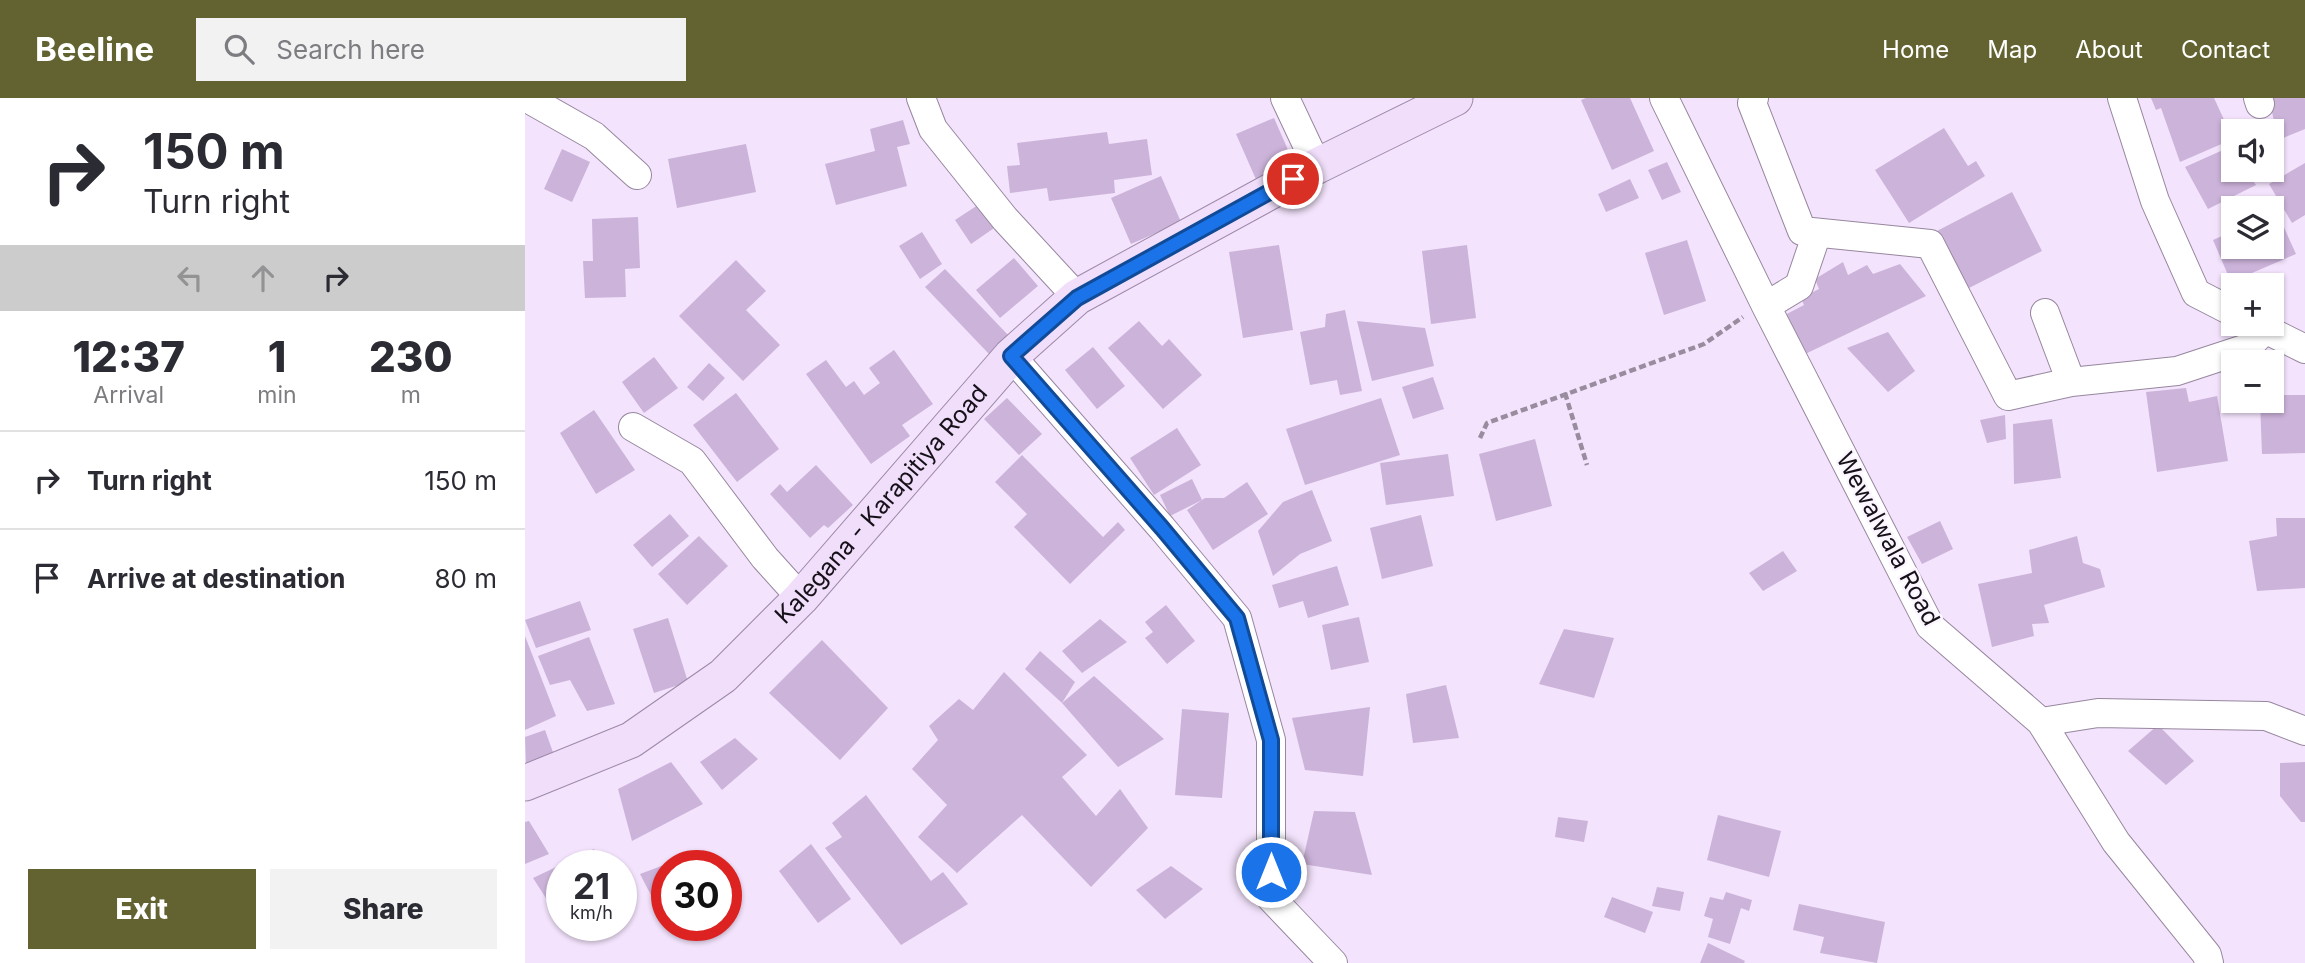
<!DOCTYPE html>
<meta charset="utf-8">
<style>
body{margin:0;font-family:Inter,sans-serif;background:#f2f2f3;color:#2b2b33;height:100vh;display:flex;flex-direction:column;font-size:26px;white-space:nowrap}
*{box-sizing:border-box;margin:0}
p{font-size:23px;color:#7c7c81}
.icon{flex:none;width:38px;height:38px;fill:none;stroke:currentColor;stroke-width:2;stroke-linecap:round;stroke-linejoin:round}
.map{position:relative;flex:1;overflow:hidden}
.side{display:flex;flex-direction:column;background:#fff;width:525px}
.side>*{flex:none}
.banner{background:#fff;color:#2b2b33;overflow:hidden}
.controls{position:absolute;left:1696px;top:21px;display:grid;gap:14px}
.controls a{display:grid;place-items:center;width:63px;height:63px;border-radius:0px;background:#fff;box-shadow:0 2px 5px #0004;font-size:35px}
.speed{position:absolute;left:21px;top:752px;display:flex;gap:14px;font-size:35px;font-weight:700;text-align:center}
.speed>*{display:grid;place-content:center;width:91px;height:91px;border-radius:50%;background:#fff;box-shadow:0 2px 5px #0004;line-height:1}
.speed small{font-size:18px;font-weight:400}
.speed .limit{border:10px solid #d22;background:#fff;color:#111}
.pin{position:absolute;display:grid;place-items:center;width:60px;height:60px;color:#fff;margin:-30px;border:4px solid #fff;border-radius:50%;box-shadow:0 2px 7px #0007}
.me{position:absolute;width:77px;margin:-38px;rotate:0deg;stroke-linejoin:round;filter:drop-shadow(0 0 5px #0008)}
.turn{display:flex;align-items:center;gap:24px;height:147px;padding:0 28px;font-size:32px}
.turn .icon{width:91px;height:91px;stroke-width:2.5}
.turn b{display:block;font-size:49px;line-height:60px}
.lanes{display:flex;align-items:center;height:66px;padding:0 28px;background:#0003;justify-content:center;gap:35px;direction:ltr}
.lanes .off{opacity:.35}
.eta{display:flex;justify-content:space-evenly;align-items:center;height:119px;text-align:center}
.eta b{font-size:42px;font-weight:800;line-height:49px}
.cta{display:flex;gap:14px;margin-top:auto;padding:14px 28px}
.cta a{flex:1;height:80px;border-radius:0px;background:#626330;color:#fff;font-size:28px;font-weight:800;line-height:80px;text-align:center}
.cta a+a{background:#f2f2f3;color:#2b2b33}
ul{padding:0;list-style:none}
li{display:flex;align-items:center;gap:21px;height:98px;padding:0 28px;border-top:2px solid #e1e1e2}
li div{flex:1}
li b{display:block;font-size:26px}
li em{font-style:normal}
header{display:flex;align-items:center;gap:42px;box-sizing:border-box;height:98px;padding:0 35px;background:#626330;color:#fff}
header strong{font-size:33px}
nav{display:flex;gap:38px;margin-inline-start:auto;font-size:24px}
.search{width:490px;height:63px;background:#f2f2f3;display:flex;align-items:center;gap:18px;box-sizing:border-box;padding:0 24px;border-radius:0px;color:#7c7c81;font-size:26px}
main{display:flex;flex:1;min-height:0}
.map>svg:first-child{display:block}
.building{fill:#ccb3da}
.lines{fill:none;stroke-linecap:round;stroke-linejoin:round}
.minor-casing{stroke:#96879e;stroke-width:30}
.major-casing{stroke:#9d88a9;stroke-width:37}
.path{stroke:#988c9e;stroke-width:4.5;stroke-dasharray:7 3.5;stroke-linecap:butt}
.minor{stroke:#fff;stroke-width:28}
.major{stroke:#f0defa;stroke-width:35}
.route-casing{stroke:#114b97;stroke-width:18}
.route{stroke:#1a73e8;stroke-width:12}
.labels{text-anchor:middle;stroke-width:5;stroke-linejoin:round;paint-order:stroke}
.street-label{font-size:24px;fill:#161119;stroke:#fbf5ff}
</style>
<header>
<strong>Beeline</strong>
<div class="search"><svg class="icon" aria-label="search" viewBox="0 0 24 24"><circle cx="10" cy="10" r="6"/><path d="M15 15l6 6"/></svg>Search here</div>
<nav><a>Home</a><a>Map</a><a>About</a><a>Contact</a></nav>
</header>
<main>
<section class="side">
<div class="banner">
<div class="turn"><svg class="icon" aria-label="right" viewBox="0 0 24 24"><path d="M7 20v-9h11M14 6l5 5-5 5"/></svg><div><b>150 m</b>Turn right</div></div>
<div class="lanes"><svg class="icon off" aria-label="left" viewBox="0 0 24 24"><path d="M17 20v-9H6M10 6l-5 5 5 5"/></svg><svg class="icon off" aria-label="ahead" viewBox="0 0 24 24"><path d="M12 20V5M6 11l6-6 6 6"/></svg><svg class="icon" aria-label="right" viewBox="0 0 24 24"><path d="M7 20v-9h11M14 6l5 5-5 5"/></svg></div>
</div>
<div class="eta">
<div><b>12:37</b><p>Arrival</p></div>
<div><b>1</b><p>min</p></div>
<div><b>230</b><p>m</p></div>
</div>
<ul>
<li><svg class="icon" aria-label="right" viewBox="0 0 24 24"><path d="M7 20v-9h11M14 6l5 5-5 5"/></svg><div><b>Turn right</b></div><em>150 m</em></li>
<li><svg class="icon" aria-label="arrive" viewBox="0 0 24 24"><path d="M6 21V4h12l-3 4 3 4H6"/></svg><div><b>Arrive at destination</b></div><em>80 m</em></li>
</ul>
<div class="cta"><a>Exit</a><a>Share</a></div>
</section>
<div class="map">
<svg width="1780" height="865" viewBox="0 0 1780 865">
<rect width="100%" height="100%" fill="#f3e3fc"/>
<path class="building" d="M1061 0H1105L1129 53 1087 72 1056 2Z
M1626 0H1689L1708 41 1655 64 1636 10 1631 12Z
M1744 0H1780V31L1753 42Z
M749 20 771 70 733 86 711 36Z
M378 22 385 46 372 49 382 88 311 107 300 66 350 53 345 31Z
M1419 30 1443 68 1451 63 1460 78 1384 125 1350 72Z
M582 34 584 46 622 41 627 77 589 82 590 95 524 103 522 90 485 95 482 68 495 67 492 45Z
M221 46 231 94 152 110 143 61Z
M1707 48 1708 72H1721L1731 87 1683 111 1660 69Z
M37 51 65 64 47 104 19 91Z
M1142 64 1156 94 1137 102 1123 72Z
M1780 65V117L1767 125 1744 86Z
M636 78 656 124 606 146 586 100Z
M1105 81 1114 100 1081 114 1073 96Z
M1487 94 1517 153 1440 192 1410 134Z
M456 105 472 128 446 146 430 122Z
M1752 114 1771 156 1706 184 1688 142 1708 133V149H1746V117Z
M113 119 115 170 100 171 101 199 60 200 58 163H68L67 121Z
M397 134 417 166 395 181 374 148Z
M1162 142 1181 203 1139 217 1120 155Z
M754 147 768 232 718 240 704 154Z
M942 147 951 220 906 226 897 153Z
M489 160 513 188 475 220 451 192Z
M211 162 241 193 221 212 255 247 218 283 154 218Z
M1318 164 1323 177 1342 167 1348 176 1375 166 1401 198 1276 258 1256 219 1279 207 1276 200 1294 191 1290 181Z
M420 171 484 238 464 256 400 189Z
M820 212 837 293 815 297 812 282 785 287 775 234 800 229 801 216Z
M614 223 637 248 644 241 677 277 638 311 583 250Z
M832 223 900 230 909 268 847 283Z
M1363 234 1390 273 1363 294 1322 250Z
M568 249 600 288 572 311 540 272Z
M369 252 408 306 377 327 385 338 346 366 281 276 301 262 321 289 329 283 339 297 355 285 344 270Z
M129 259 153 290 119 315 97 284Z
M184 265 200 280 178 303 162 289Z
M908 279 919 311 888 321 877 289Z
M1661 290 1664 304 1692 298 1703 363 1632 374 1621 294Z
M211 295 254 351 212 384 168 327Z
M1746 297H1780V355L1737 356 1735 303H1746Z
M482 300 517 336 494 357 459 321Z
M856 300 875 357 780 387 761 331Z
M69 312 110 372 71 396 35 335Z
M1480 317 1481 341 1462 345 1455 322Z
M1527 321 1536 380 1489 386 1488 326Z
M652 330 676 367 629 397 605 360Z
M1010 341 1027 408 971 423 954 356Z
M923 356 929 398 861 407 855 365Z
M497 357 578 439 593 424 600 432 545 486 489 429 502 416 470 384Z
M291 367 328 407 303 430 299 427 285 440 245 396 255 386 262 394Z
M667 381 677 402 645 418 635 397Z
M722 384 743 416 688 452 662 412 680 400H699Z
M787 392 807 443 775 456 748 478 733 433 758 404Z
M145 416 164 438 127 469 108 447Z
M896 417 908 468 857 481 845 430Z
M1751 420H1780V490L1732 493 1724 443 1752 438Z
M1415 423 1428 451 1397 466 1382 439Z
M174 438 203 468 162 507 133 476Z
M1552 438 1558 465 1575 471 1580 489 1519 507 1524 525 1507 526 1509 538 1467 549 1453 486 1507 475 1504 452Z
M1258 453 1272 473 1238 493 1224 475Z
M812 468 824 507 783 520 778 503 754 510 747 487Z
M55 503 66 532 11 550 0 522Z
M641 507 670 543 642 566 620 540 628 534 620 524Z
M834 519 844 564 806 572 797 527Z
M143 520 163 584 129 595 108 531Z
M575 521 602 544 557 575 537 553Z
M1039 531 1089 540 1069 600 1014 586Z
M0 538 31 618 0 632Z
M64 539 90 606 62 613 45 582 25 587 13 558Z
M297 542 363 610 315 662 244 595Z
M515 553 550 584 537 605 500 571Z
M479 574 562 657 537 679 571 718 595 691 623 730 566 789 497 717 432 775 393 739 422 707 387 671 413 642 404 628 434 601 448 612Z
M569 578 639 641 593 669 537 605Z
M921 587 934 640 888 645 881 596Z
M845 609 838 678 780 672 767 620Z
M657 611 704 615 697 700 650 697Z
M1633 627 1669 663 1641 687 1603 653Z
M20 632 29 657 1 669 0 639Z
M210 640 233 661 197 692 175 664Z
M146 664 178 706 107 743 93 691Z
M1780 664V724H1776L1755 698V665Z
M341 697 406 783 418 774 443 806 376 847 300 750 317 739 307 725Z
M789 713 830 714 847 777 777 766Z
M1193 717 1256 733 1244 779 1182 762Z
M1033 719 1063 723 1059 744 1030 739Z
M4 723 24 756 0 766V724Z
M286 746 326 801 293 825 254 773Z
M69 751 73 763 68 766 71 768H37V807L26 808 8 780Z
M179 752 185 768H142V828L115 776Z
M646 768 678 791 640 821 611 792Z
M1132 789 1159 794 1155 813 1127 808Z
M1201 794 1227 802 1224 813 1216 810 1205 846 1183 839 1188 821 1179 818 1185 799 1198 802Z
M1087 799 1128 814 1120 835 1079 819Z
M1274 806 1360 824 1352 865 1295 855 1299 839 1268 832Z
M179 828H196L181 833Z
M1183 845 1220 863 1219 865H1175Z"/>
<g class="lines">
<defs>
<path id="minor" d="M2 0 69 38 112 77
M396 0 408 31 480 121 552 199
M760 0 792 68
M1139 0 1241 208 1405 528 1516 624 1591 744 1682 857 1684 865
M1229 0 1227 5 1277 133 1405 146 1483 298 1546 284 1652 273 1722 250 1740 231
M1597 0 1630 103 1671 195 1708 214
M1733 0 1735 6
M1241 208 1274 188 1292 135
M1520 215 1546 284
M1730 226 1780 251
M486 258 637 430 712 520 746 642V800L808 865
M108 329 167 363 240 460 276 500
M1516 624 1573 615 1741 618 1780 633"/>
<g id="major">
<path id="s1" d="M0 685 106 642 198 578 276 500 486 258 552 199 792 68 930 0"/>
</g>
</defs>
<use href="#minor" class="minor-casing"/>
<use href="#major" class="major-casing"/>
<path class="path" d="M1040 295 1062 367
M955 340 962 325 1179 246 1218 219"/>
<use href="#minor" class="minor"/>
<use href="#major" class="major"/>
</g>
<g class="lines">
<defs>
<path id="route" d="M746 774V642L712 520 637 430 486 258 552 200 768 81"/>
</defs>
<use href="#route" class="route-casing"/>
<use href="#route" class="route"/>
</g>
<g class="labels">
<g class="street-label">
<text dy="8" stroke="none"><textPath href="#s1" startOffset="460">Kalegana - Karapitiya Road</textPath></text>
<text transform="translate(1363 441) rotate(62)" y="8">Wewalwala Road</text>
</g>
</g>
</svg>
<div class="controls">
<a><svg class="icon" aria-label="sound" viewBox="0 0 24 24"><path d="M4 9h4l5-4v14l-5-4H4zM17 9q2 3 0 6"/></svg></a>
<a><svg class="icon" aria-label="layers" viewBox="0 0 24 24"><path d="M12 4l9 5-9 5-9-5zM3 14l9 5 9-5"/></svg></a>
<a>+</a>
<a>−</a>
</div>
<div class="speed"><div>21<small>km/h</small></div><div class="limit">30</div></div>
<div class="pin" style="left:768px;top:81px;background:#d93025"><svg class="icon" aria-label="arrive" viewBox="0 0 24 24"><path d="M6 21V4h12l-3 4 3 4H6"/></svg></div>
<svg class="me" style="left:746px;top:774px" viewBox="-20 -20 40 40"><circle r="17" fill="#1a73e8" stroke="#fff" stroke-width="3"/><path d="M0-11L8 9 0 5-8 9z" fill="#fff"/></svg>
</div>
</main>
